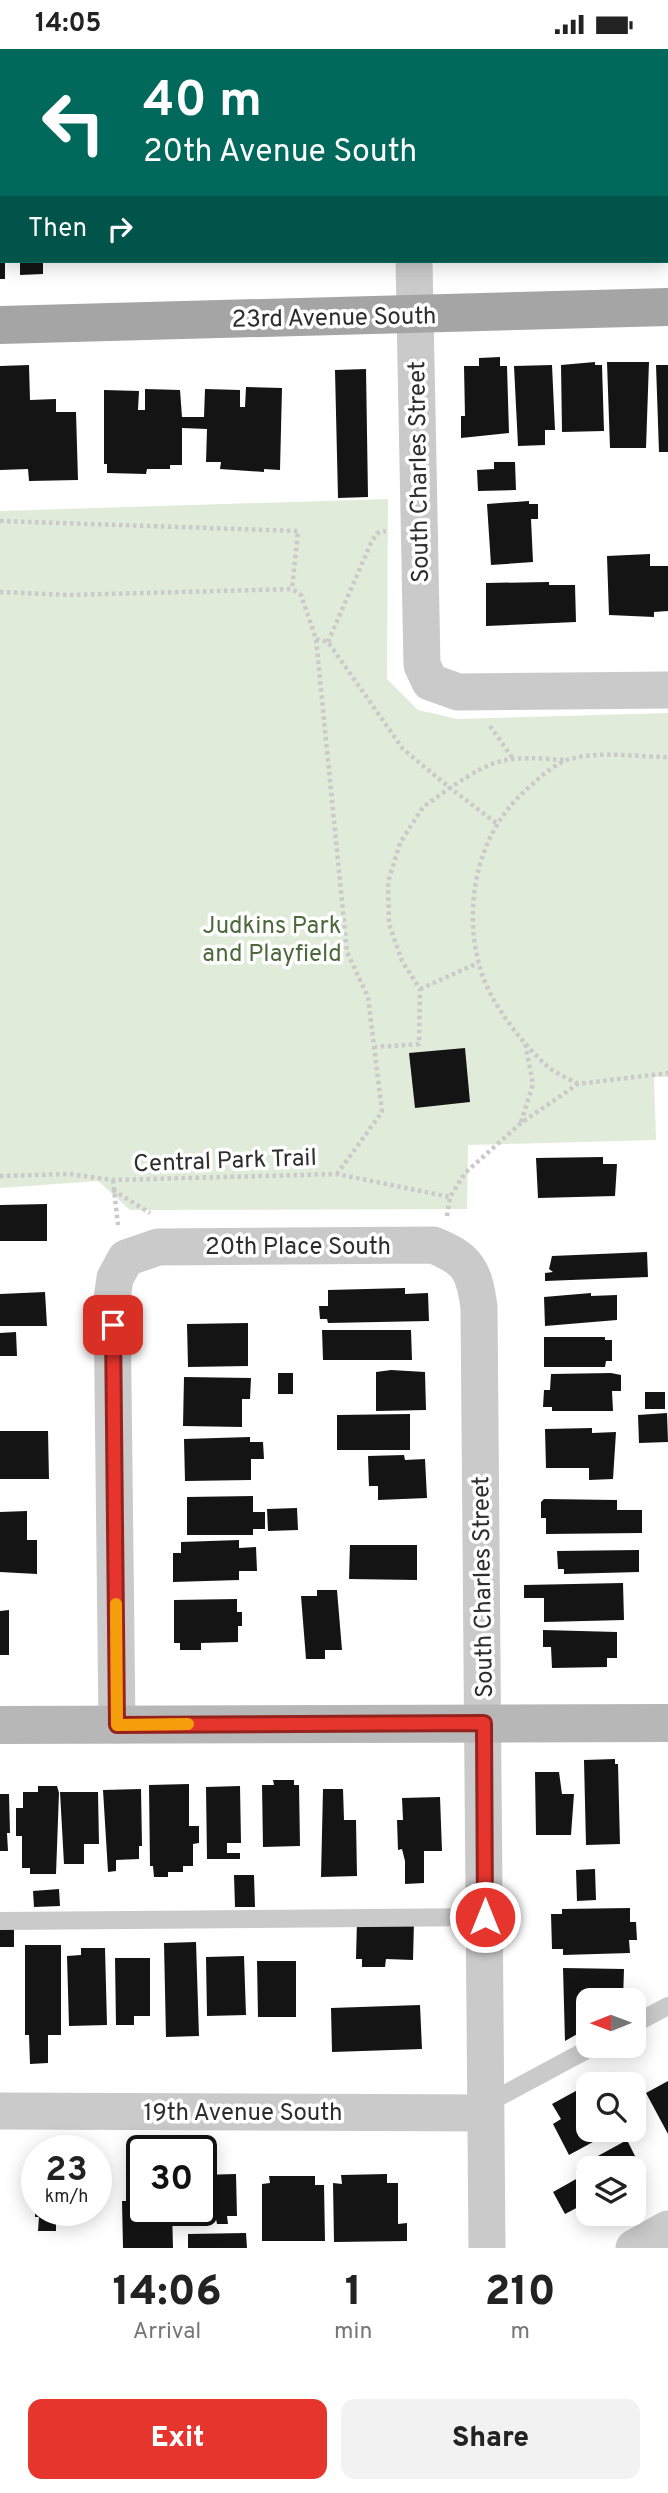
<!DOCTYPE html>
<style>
body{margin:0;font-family:Overpass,sans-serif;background:#f2f2f2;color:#222;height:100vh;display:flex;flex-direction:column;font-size:26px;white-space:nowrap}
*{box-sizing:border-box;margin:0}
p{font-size:23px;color:#767676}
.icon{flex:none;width:38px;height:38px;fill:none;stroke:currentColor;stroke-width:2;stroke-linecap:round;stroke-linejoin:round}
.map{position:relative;height:2199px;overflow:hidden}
.side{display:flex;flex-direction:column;background:#fff;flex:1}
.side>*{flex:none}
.top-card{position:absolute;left:0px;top:0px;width:668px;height:214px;box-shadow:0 4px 18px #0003;background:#00695c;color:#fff;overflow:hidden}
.needle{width:46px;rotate:269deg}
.tools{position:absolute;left:576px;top:1939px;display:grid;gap:14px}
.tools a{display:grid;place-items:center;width:70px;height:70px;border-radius:14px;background:#fff;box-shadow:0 4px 18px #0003;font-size:35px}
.speed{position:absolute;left:21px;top:2086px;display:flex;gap:14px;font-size:35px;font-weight:700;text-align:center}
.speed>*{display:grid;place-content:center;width:91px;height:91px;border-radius:50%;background:#fff;box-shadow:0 4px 18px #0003;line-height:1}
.speed small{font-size:18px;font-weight:400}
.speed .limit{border:4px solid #111;border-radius:10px;background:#fff;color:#111}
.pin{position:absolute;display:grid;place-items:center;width:60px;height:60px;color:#fff;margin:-30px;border-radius:14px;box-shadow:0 4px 10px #0006}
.me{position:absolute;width:77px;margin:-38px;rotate:0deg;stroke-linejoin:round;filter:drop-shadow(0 0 5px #0008)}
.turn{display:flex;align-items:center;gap:24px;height:147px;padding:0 28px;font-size:32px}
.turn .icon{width:91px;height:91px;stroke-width:2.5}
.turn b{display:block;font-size:49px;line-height:60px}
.then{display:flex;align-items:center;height:66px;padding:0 28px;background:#0003;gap:14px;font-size:26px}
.eta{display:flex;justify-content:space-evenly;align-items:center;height:119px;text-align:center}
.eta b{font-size:42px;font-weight:800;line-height:49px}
.primary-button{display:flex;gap:14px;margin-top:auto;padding:14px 28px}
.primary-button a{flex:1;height:80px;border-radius:14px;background:#e6352d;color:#fff;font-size:28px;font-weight:800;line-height:80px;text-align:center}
.primary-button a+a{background:#f2f2f2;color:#222}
.status{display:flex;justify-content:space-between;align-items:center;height:49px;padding:0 35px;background:#fff;direction:ltr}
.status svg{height:19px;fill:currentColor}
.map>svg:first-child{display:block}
.green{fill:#e1ebda}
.building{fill:#141414}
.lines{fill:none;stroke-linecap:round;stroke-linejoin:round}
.path{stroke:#cacaca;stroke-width:4.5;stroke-dasharray:3.5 3.5;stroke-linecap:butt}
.lane{stroke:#cacaca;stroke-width:18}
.street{stroke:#cacaca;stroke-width:37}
.secondary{stroke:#b7b7b7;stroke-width:38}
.primary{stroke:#a5a5a5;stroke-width:38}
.route-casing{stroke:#96221d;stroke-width:18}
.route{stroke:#e6352d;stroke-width:12}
.slow{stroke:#f59e0b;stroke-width:12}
.labels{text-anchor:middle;stroke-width:7;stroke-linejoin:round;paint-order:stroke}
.street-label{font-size:24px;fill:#2d2d2d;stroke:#fff}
.park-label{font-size:24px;fill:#4b693a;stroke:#fff}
</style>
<div class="status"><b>14:05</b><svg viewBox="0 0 49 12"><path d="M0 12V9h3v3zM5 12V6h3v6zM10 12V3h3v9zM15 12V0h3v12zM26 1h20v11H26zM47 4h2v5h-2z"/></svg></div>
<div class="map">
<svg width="668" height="2199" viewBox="0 0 668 2199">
<rect width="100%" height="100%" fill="#fff"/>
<path class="green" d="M388 450 387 630 418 661 458 670 668 664V1028H654L656 1091 468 1096 467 1160 130 1161 98 1132 0 1139V462Z"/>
<path class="building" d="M0 212H5V230H0Z
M20 212H43V225L20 226Z
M500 308V317H507L509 384 461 389V367H465L464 317H479V309Z
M595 313V316H602L604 382 562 383 561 316Z
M607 313H649L646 399H610Z
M29 316 30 351 56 350V363H76L78 431 29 432 28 420 0 421V317Z
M552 316 555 381H545V396L518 397 514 317Z
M656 316H668V403H659Z
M366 320 368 448 338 449 335 321Z
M246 338 282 339 280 421 264 420V423L220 420 221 413H206L207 380 182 379V416H170V420H147L146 425 107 424V415H104V341L139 342 138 361H145V340L180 341 182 368H204L205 340 240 341V358H245Z
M494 413H515L516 441 478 442 477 421 494 420Z
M529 452V455H538V470H531L533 513 491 516 487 455Z
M650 505V517H668V562L654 563V568L609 566 607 507Z
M549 533V536H575L576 573 486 577V534Z
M465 999 470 1053 415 1059 409 1004Z
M603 1108V1115H617L615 1147 538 1149 536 1109Z
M47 1155V1192H0V1156Z
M647 1203 648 1228 545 1232V1224L553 1223 549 1220 552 1207Z
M405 1239V1245L428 1244 429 1272 328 1274 327 1270H320L319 1257H328V1241Z
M45 1243 47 1277H0V1245Z
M591 1244V1247L617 1246V1271L545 1277 544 1248Z
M248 1274V1317L188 1318 187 1275Z
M322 1281H411L412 1311H323Z
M16 1283 17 1307H0V1284Z
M544 1288H605V1291H612V1312H606L605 1318H544Z
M391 1321 425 1323 426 1361 376 1362V1323Z
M278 1324H293V1345H278Z
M611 1324 621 1326V1342H612L613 1362H552V1358H543L544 1341H550L551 1325Z
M184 1328 251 1329 250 1350H242V1378L183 1377Z
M645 1343H665V1360H645Z
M667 1364 668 1393 639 1394 638 1366Z
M410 1365V1401H337V1366Z
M592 1379V1384L616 1383 613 1430 589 1431V1419H546L545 1380Z
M0 1382H48L49 1430H0Z
M250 1388V1393H263L264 1410H251V1431L185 1432 184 1390Z
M404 1406 405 1411 425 1410 427 1449 378 1451V1437H369L368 1407Z
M253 1447V1463H265V1480H253V1486H187V1448Z
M544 1450 617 1451V1461H642V1484L546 1485V1469H541V1453Z
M297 1459 298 1481 268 1482 267 1460Z
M27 1462V1491H37V1525L0 1523V1463Z
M239 1491V1499L256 1498 257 1522H239V1531L173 1533V1504H181V1493Z
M350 1496H417V1531L349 1530Z
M639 1501V1523L564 1525V1520H558L557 1502Z
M623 1534 624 1571 544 1573V1549H524V1536Z
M317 1541H337L342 1601H325V1610H306L301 1547H317Z
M237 1550V1563H242V1577H238V1593L201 1594V1601H180V1594H174V1551Z
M9 1561V1606H0V1562Z
M543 1581 617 1583V1609H607V1618L552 1619 551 1598H543Z
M615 1710V1715H618L620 1795 586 1796 584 1711Z
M535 1723H559L562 1745H574L571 1786H536Z
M273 1731H294V1736H299L300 1797 263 1798 262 1736H274Z
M189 1735V1777H199V1794L193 1795V1817H183V1823H168V1828H154L153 1817H150L149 1736Z
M38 1737H57L59 1744 56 1825H30V1819H22V1787H16V1759H23V1743H38Z
M240 1737 241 1794H227V1804H240V1810H207L206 1738Z
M141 1740 142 1797H139V1810L116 1811V1822L108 1823 103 1741Z
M323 1740H343L344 1771H356L357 1827 321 1828Z
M60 1743H98L99 1795H84V1815H64Z
M0 1745H9L10 1784H7L8 1802H0Z
M440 1748 442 1802H424V1834L405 1835V1812L402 1800 398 1801 397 1771H403L402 1749Z
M595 1820 596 1851 577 1852 576 1821Z
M234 1826H254L255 1858H235Z
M59 1840 60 1857 34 1858 33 1842Z
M630 1859V1873H636L637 1891H629L630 1904 563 1906V1900H552L551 1865H562V1860Z
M357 1870 414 1872 413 1911 386 1910 385 1918H362V1910H356Z
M0 1879H14V1898H0Z
M196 1893 199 1987 166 1988 164 1894Z
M25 1896H61V1986H48V2014L30 2015 29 1986H25Z
M81 1899H105L107 1976 69 1977 67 1907 81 1906Z
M244 1907 246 1966 207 1967 206 1908Z
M115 1909H150V1967H134V1976H116Z
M257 1912H296V1968H258Z
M563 1919 624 1920 623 1951H588V1979L565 1992Z
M420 1956 422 2000 332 2003 331 1959Z
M668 2032V2085L646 2044Z
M585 2037 588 2042V2081H615L569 2106 553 2075 561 2070 552 2055Z
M627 2091 643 2123 634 2128V2119H588V2153L565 2165 553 2143 578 2129 576 2119Z
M236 2125 237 2167H227L228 2175H217L216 2170H188V2161H201V2126Z
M387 2125V2134H398V2175L407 2174V2192L334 2193 333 2134 342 2135 341 2126Z
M269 2127H315V2136H324L325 2192H262V2135L270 2134Z
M128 2128H142V2161H172L173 2199H123L122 2152H129Z
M35 2161H87V2167H56V2182H38L39 2168H35Z
M246 2184 247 2199H188V2185Z"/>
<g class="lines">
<path class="path" d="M0 472 298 482 292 540
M0 543 68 546 292 540 301 546 316 590 347 903 368 948 382 1063 337 1125
M316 590 328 593 403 700 450 739 423 758 400 794 388 833 389 875 402 912 420 940 419 995 375 998
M328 593 371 494 377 484 386 482
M490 677 512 708
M496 774 450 739C497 707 508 707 564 711
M420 940 478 914
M578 1035C568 1029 554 1024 546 1016 520 992 487 950 479 915 463 855 478 784 524 743 536 732 551 717 567 711 597 701 637 708 668 708
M521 1073 533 1035 525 994
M0 1127 69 1125 113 1131 337 1125 450 1148
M113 1131 118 1176
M113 1141 150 1164
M447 1167 450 1148 465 1124 521 1074 578 1035 668 1024"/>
<path class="lane" d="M0 1872 485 1868
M634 1975 668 1957
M486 2055 594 1997"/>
<path class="street" d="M411 0V2
M414 212 422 616 430 633 458 643 668 641
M117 1676 112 1250 115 1229 126 1209 158 1198 433 1196C468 1210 474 1221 479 1258L487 2199
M0 2062 486 2064
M634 2199 668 2180"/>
<path class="secondary" d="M0 1676 668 1674"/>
<path class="primary" d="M0 276 668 258"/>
</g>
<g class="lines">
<defs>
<path id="route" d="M113 1276 117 1676 484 1674 485 1868"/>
</defs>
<use href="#route" class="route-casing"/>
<use href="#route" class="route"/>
<path class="slow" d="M116 1555 117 1676 188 1675"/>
</g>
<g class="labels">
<g class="street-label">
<text transform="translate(334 268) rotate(-1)" y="8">23rd Avenue South</text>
<text transform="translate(418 423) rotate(-91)" y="8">South Charles Street</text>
<text transform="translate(225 1111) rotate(-2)" y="8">Central Park Trail</text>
<text x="298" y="1205">20th Place South</text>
<text transform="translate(482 1538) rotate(-91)" y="8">South Charles Street</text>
<text x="243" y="2071">19th Avenue South</text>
</g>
<g class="park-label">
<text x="272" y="884">Judkins Park<tspan x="272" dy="28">and Playfield</tspan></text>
</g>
</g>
</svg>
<div class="tools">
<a><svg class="needle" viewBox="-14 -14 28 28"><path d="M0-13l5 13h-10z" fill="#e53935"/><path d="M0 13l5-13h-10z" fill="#767676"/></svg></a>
<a><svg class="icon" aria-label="search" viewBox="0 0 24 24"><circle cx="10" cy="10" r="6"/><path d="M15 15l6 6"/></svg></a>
<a><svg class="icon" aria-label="layers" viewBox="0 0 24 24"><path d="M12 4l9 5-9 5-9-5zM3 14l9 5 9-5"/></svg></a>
</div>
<div class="speed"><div>23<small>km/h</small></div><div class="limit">30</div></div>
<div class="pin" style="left:113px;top:1276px;background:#d93025"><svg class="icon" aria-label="arrive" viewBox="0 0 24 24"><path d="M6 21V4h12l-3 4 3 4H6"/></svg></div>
<svg class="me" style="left:485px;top:1868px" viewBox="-20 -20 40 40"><circle r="17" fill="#e6352d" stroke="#fff" stroke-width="3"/><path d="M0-11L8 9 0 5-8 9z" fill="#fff"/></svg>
<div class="top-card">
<div class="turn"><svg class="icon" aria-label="left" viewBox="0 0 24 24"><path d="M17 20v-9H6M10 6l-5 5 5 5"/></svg><div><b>40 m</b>20th Avenue South</div></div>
<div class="then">Then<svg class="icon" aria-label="right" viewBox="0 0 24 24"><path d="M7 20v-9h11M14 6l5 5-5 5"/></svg></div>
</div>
</div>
<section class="side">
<div class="eta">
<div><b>14:06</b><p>Arrival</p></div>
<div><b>1</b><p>min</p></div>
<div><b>210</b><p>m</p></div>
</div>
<div class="primary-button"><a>Exit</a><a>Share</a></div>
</section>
